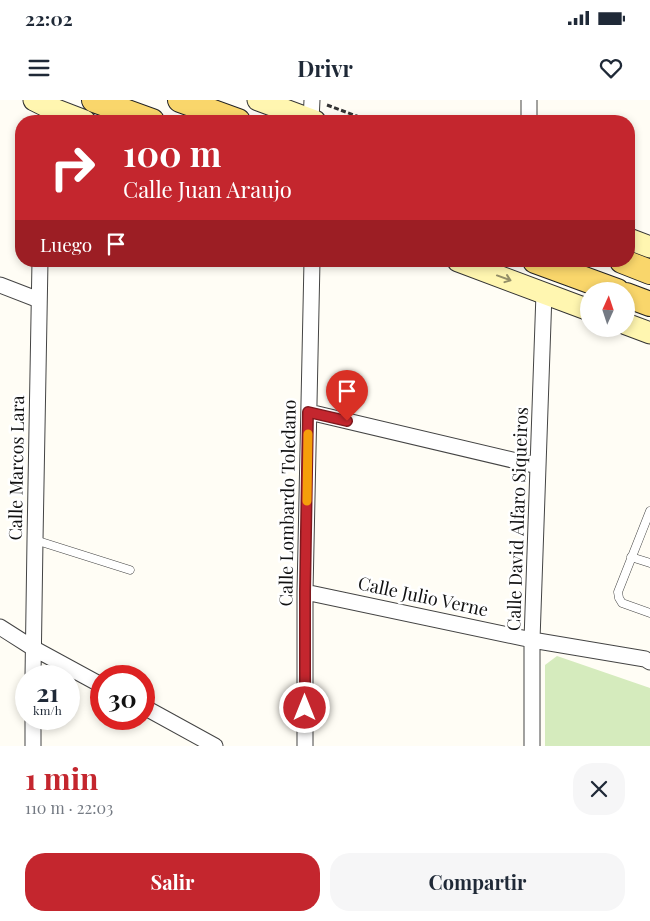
<!DOCTYPE html>
<html lang="es">
<meta charset="utf-8">
<style>
body{margin:0;font-family:"Playfair Display",serif;background:#f6f6f7;color:#1f2937;height:100vh;display:flex;flex-direction:column;font-size:19px;white-space:nowrap}
*{box-sizing:border-box;margin:0}
p{font-size:16px;color:#747a83}
.icon{flex:none;width:28px;height:28px;fill:none;stroke:currentColor;stroke-width:2;stroke-linecap:round;stroke-linejoin:round}
.map{position:relative;height:646px;overflow:hidden}
.panel{display:flex;flex-direction:column;background:#fff;flex:1}
.panel>*{flex:none}
.hud{position:absolute;left:15px;top:15px;width:620px;height:152px;border-radius:20px;box-shadow:0 2px 8px #0003;background:#c4262e;color:#fff;overflow:hidden}
.needle{width:32px;rotate:3deg}
.fabs{position:absolute;left:580px;top:182px;display:grid;gap:10px}
.fabs a{display:grid;place-items:center;width:55px;height:55px;border-radius:50%;background:#fff;box-shadow:0 2px 8px #0003;font-size:25px}
.speed{position:absolute;left:15px;top:565px;display:flex;gap:10px;font-size:25px;font-weight:700;text-align:center}
.speed>*{display:grid;place-content:center;width:65px;height:65px;border-radius:50%;background:#fff;box-shadow:0 2px 8px #0003;line-height:1}
.speed small{font-size:12px;font-weight:400}
.speed .limit{border:8px solid #d22;background:#fff;color:#111}
.pin{position:absolute;display:grid;place-items:center;width:42px;height:42px;color:#fff;margin:-51px -21px;border-radius:50% 50% 50% 0;rotate:-45deg;box-shadow:0 0 5px #0007}
.pin .icon{rotate:45deg}
.me{position:absolute;width:55px;margin:-28px;rotate:0deg;stroke-linejoin:round;filter:drop-shadow(0 0 4px #0008)}
.turn{display:flex;align-items:center;gap:18px;height:105px;padding:0 25px;font-size:22px}
.turn .icon{width:65px;height:65px;stroke-width:2.5}
.turn b{display:block;font-size:35px;line-height:42px}
.then{display:flex;align-items:center;height:48px;padding:0 25px;background:#0003;gap:10px;font-size:19px}
.round{display:grid;place-items:center;flex:none;width:52px;height:52px;border-radius:20px;background:#f6f6f7}
.headline{display:flex;align-items:center;justify-content:space-between;height:85px;padding:0 25px}
h1{font-size:30px;font-weight:700;line-height:38px;color:#c4262e}
.primary-button{display:flex;gap:10px;margin-top:auto;padding:10px 25px}
.primary-button a{flex:1;height:58px;border-radius:20px;background:#c4262e;color:#fff;font-size:20px;font-weight:700;line-height:58px;text-align:center}
.primary-button a+a{background:#f6f6f7;color:#1f2937}
.status{display:flex;justify-content:space-between;align-items:center;height:35px;padding:0 25px;background:#fff;direction:ltr}
.status svg{height:14px;fill:currentColor}
header{display:flex;justify-content:space-between;align-items:center;height:65px;padding:0 25px;background:#fff;font-size:22px;font-weight:700}
.map>svg:first-child{display:block}
.green{fill:#d5ebbd}
.lines{fill:none;stroke-linecap:round;stroke-linejoin:round}
.lane-casing{stroke:#444;stroke-width:9}
.street-casing{stroke:#444;stroke-width:17}
.secondary-casing{stroke:#333;stroke-width:23}
.primary-casing{stroke:#222;stroke-width:26}
.path{stroke:#333;stroke-width:3;stroke-dasharray:5 2.5;stroke-linecap:butt}
.lane{stroke:#fff;stroke-width:8}
.street{stroke:#fff;stroke-width:15}
.secondary{stroke:#fff6b0;stroke-width:21}
.primary{stroke:#f9d66b;stroke-width:24}
.oneway{stroke:#948f68}
.route-casing{stroke:#7f191e;stroke-width:12}
.route{stroke:#c4262e;stroke-width:9}
.slow{stroke:#f59e0b;stroke-width:9}
.labels{text-anchor:middle;stroke-width:5;stroke-linejoin:round;paint-order:stroke}
.street-label{font-size:18px;fill:#111;stroke:#fff}
</style>
<div class="status"><b>22:02</b><svg viewBox="0 0 49 12"><path d="M0 12V9h3v3zM5 12V6h3v6zM10 12V3h3v9zM15 12V0h3v12zM26 1h20v11H26zM47 4h2v5h-2z"/></svg></div>
<header><svg class="icon" aria-label="menu" viewBox="0 0 24 24"><path d="M4 6h16M4 12h16M4 18h16"/></svg>Drivr<svg class="icon" aria-label="heart" viewBox="0 0 24 24"><path d="M12 20l-8-8c-3-5 5-10 8-4 3-6 11-1 8 4z"/></svg></header>
<div class="map">
<svg width="650" height="646" viewBox="0 0 650 646">
<rect width="100%" height="100%" fill="#fffdf5"/>
<path class="green" d="M557 556 650 588V646H545V565Z"/>
<g class="lines">
<defs>
<path id="lane" d="M650 411 618 492 619 498 622 503 650 513
M35 440 130 470
M631 457 650 463"/>
<path id="street" d="M311 20 312 0
M529 21V0
M0 185 39 200
M309 312 538 366
M305 492 532 540 645 559 650 562
M0 527 33 548 101 585
M33 576 35 440 40 161
M144 607 215 646
M33 619V646
M305 646V492L312 161
M532 646V540L544 193"/>
<path id="secondary" d="M34 0 46 6 85 21
M258 0 315 21
M629 139 650 147
M458 161 589 210
M626 224 650 233"/>
<path id="primary" d="M94 0 152 21
M180 0 238 21
M535 161 617 191
M622 161 650 172
M626 195 650 204"/>
</defs>
<use href="#lane" class="lane-casing"/>
<use href="#street" class="street-casing"/>
<use href="#secondary" class="secondary-casing"/>
<use href="#primary" class="primary-casing"/>
<path class="path" d="M327 5 370 21"/>
<use href="#lane" class="lane"/>
<use href="#street" class="street"/>
<use href="#secondary" class="secondary"/>
<use href="#primary" class="primary"/>
</g>
<defs><path id="oneway-shaft" d="M-6 0H5M1.5-3L5.5 0L1.5 3" fill="none" stroke-width="1.6" stroke-linecap="round" stroke-linejoin="round" transform="scale(1.25)"/></defs>
<use class="oneway" href="#oneway-shaft" transform="translate(504 178) rotate(20)"/>
<g class="lines">
<defs>
<path id="route" d="M305 608V492L308 312 347 321"/>
</defs>
<use href="#route" class="route-casing"/>
<use href="#route" class="route"/>
<path class="slow" d="M307 401 308 334"/>
</g>
<g class="labels">
<g class="street-label">
<text transform="translate(17 368) rotate(-89)" y="6">Calle Marcos Lara</text>
<text transform="translate(288 403) rotate(-89)" y="6">Calle Lombardo Toledano</text>
<text transform="translate(518 419) rotate(-88)" y="6">Calle David Alfaro Siqueiros</text>
<text transform="translate(423 497) rotate(12)" y="6">Calle Julio Verne</text>
</g>
</g>
</svg>
<div class="fabs">
<a><svg class="needle" viewBox="-14 -14 28 28"><path d="M0-13l5 13h-10z" fill="#e53935"/><path d="M0 13l5-13h-10z" fill="#747a83"/></svg></a>
</div>
<div class="speed"><div>21<small>km/h</small></div><div class="limit">30</div></div>
<div class="pin" style="left:347px;top:321px;background:#d93025"><svg class="icon" aria-label="arrive" viewBox="0 0 24 24"><path d="M6 21V4h12l-3 4 3 4H6"/></svg></div>
<svg class="me" style="left:305px;top:608px" viewBox="-20 -20 40 40"><circle r="17" fill="#c4262e" stroke="#fff" stroke-width="3"/><path d="M0-11L8 9 0 5-8 9z" fill="#fff"/></svg>
<div class="hud">
<div class="turn"><svg class="icon" aria-label="right" viewBox="0 0 24 24"><path d="M7 20v-9h11M14 6l5 5-5 5"/></svg><div><b>100 m</b>Calle Juan Araujo</div></div>
<div class="then">Luego<svg class="icon" aria-label="arrive" viewBox="0 0 24 24"><path d="M6 21V4h12l-3 4 3 4H6"/></svg></div>
</div>
</div>
<section class="panel">
<div class="headline"><div><h1>1 min</h1><p>110 m · 22:03</p></div><a class="round"><svg class="icon" aria-label="close" viewBox="0 0 24 24"><path d="M6 6l12 12M18 6L6 18"/></svg></a></div>
<div class="primary-button"><a>Salir</a><a>Compartir</a></div>
</section>
